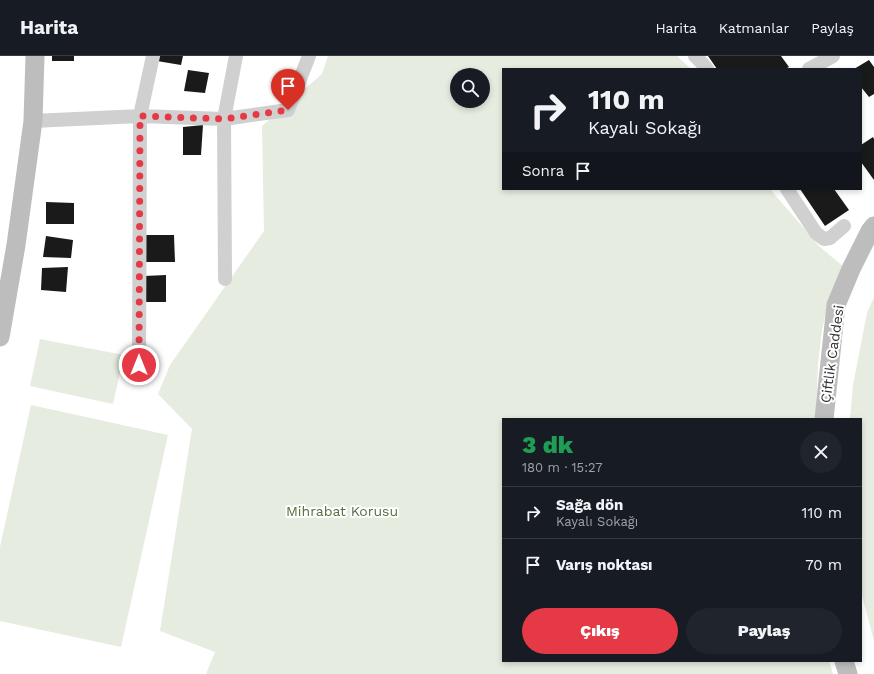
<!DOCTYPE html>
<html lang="tr">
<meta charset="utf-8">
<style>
body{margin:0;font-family:"Work Sans",sans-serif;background:#20242c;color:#f1f3f6;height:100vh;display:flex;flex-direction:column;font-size:15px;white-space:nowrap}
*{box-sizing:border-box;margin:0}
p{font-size:13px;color:#9ea1a6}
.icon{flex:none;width:22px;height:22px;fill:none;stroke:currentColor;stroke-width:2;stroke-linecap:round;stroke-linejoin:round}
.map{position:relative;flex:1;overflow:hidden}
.panel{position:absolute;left:502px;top:362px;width:360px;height:244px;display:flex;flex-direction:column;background:#171b24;border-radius:0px;box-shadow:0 2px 6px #0003}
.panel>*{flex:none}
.top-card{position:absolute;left:502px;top:12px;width:360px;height:122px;border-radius:0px;box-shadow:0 2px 6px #0003;background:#171b24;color:#f1f3f6;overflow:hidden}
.tools{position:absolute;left:450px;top:12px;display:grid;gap:8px}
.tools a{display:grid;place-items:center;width:40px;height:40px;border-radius:50%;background:#171b24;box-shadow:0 2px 6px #0003;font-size:20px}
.pin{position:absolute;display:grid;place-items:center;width:34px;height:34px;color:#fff;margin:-41px -17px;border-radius:50% 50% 50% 0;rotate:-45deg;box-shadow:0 0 4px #0007}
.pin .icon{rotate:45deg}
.me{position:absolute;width:44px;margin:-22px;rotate:0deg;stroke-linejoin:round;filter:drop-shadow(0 0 3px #0008)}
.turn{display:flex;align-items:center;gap:14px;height:84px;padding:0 20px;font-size:18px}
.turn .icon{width:52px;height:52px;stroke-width:2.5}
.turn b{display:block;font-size:28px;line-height:34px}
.then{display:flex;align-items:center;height:38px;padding:0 20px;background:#0003;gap:8px;font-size:15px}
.round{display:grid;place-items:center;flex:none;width:42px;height:42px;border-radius:21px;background:#20242c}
.headline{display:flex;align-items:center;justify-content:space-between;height:68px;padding:0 20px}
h1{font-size:24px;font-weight:800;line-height:30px;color:#1e9e55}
.primary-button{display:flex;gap:8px;margin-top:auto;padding:8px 20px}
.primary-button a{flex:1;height:46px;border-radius:24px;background:#e63946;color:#fff;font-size:16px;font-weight:800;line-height:46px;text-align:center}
.primary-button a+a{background:#20242c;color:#f1f3f6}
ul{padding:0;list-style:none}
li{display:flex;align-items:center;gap:12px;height:52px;padding:0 20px;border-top:1px solid #363941}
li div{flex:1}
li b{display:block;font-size:15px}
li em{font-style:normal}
header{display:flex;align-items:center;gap:24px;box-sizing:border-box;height:56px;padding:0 20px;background:#171b24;border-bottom:1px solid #363941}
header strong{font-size:19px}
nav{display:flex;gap:22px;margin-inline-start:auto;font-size:14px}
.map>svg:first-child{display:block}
.green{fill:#e6ecdf;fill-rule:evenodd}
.building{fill:#1a1a1a}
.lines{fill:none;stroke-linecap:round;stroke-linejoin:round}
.street{stroke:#d0d0d0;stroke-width:14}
.secondary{stroke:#bdbdbd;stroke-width:19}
.route{stroke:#e63946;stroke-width:7;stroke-dasharray:0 12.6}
.labels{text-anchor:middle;stroke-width:4;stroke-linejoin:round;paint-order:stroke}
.street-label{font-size:14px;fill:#333;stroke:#fff}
.park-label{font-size:14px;fill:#56703f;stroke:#fff}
</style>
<header>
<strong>Harita</strong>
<nav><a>Harita</a><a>Katmanlar</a><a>Paylaş</a></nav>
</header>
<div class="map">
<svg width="874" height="618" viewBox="0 0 874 618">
<rect width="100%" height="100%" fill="#fff"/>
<path class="green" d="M328 0H677L691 13H503V133H770L820 191 845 212 827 252 822 274 818 308 816 363H503V605H829L833 618H206L215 596 160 575 192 373 158 338 170 309 264 175 262 70 322 18ZM457 19H483V45H457Z
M874 241V585L861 536V363H850L853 329 867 257Z
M40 283 124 299 113 348 30 330Z
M31 349 168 379 121 591 0 565V491Z"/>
<path class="building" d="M52 0H74V5H52Z
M158 0H183L181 9 157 5Z
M708 0H781L789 11 785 13H717Z
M869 4 874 11V38L869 41 861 31V13H854Z
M188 14 209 17 205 37 184 35Z
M203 69 201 99H183V71Z
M873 81 874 83V124L861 106V89Z
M800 133H834L849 154 825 170Z
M46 146 74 147V168H46Z
M146 179H174L175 206H146Z
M46 180 73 184 71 202 43 201Z
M68 211 66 236 41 234 42 212Z
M166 219V246H144V220Z"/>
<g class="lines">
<path class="street" d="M695 0 702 7 707 13
M809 13 833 0
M33 65 140 60 224 63 288 54 309 0
M787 133 816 177 824 183 830 182 844 170
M225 223 224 63 236 0
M139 309 140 60 153 0"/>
<path class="secondary" d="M0 281 16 189 33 65 35 0
M824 363 836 249 851 213 870 175 874 170
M844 605 848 618"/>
</g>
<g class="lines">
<path class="route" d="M139 309 140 60 224 63 288 54"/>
</g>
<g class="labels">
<g class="street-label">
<text transform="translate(832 298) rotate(-82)" y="5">Çiftlik Caddesi</text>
</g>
<g class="park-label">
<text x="342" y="460">Mihrabat Korusu</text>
</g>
</g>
</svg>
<div class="tools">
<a><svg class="icon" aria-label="search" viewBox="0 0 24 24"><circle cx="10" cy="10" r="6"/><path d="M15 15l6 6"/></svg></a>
</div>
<div class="pin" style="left:288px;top:54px;background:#d93025"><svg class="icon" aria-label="arrive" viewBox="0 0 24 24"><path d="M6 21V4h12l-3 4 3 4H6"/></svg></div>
<svg class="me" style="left:139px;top:309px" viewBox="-20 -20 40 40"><circle r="17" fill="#e63946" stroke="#fff" stroke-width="3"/><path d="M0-11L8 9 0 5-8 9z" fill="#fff"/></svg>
<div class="top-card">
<div class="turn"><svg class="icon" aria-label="right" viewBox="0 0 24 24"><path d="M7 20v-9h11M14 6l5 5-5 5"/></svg><div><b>110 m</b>Kayalı Sokağı</div></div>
<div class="then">Sonra<svg class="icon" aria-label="arrive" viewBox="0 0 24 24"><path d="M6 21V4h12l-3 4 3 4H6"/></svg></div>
</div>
<section class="panel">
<div class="headline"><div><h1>3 dk</h1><p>180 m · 15:27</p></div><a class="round"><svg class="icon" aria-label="close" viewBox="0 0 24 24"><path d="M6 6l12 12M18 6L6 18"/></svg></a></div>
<ul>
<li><svg class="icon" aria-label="right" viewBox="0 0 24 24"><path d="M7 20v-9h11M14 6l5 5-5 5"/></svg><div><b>Sağa dön</b><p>Kayalı Sokağı</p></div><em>110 m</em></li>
<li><svg class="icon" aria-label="arrive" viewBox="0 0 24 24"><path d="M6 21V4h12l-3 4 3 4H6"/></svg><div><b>Varış noktası</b></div><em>70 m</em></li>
</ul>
<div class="primary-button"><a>Çıkış</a><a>Paylaş</a></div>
</section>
</div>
